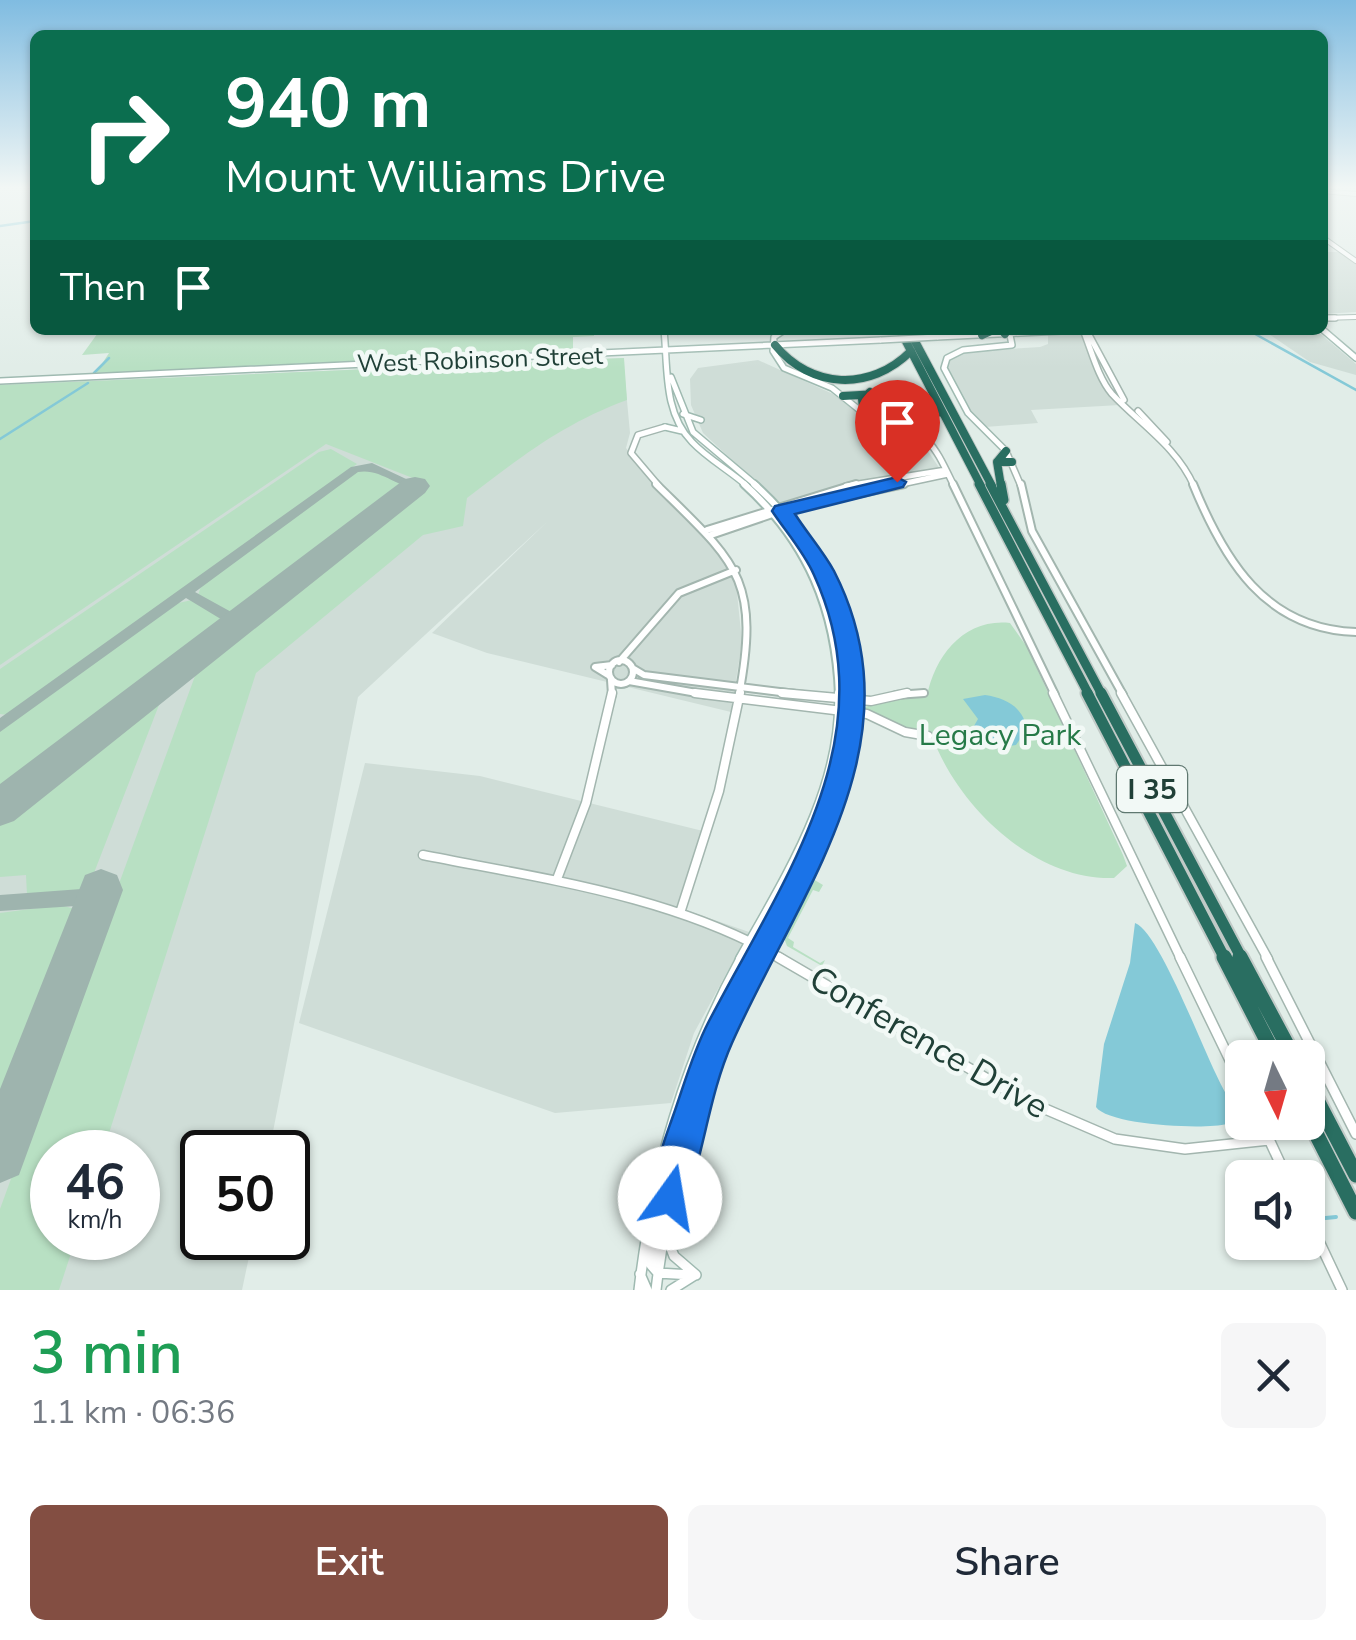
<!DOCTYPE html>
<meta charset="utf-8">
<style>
body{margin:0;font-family:"Nunito Sans",sans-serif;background:#f6f6f7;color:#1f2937;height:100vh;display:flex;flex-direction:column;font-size:38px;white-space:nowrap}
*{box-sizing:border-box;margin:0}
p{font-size:32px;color:#747a83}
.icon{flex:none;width:55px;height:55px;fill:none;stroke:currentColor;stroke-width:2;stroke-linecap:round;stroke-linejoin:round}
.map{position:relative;height:1290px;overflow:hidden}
.details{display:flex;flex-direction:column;background:#fff;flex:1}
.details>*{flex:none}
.hud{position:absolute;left:30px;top:30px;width:1298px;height:305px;border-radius:15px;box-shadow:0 2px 8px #0004;background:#0b6e4f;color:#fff;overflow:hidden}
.needle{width:65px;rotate:175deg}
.buttons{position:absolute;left:1225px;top:1040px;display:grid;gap:20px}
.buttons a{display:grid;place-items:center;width:100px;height:100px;border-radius:15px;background:#fff;box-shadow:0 2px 8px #0004;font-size:50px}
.speed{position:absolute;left:30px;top:1130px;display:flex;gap:20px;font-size:50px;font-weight:700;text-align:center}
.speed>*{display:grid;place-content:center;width:130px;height:130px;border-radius:50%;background:#fff;box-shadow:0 2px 8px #0004;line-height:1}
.speed small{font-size:25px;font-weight:400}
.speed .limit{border:5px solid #111;border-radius:15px;background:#fff;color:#111}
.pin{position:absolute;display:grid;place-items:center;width:85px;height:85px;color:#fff;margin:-102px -42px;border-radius:50% 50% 50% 0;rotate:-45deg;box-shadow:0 0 10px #0007}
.pin .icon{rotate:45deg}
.me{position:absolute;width:110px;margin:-55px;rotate:13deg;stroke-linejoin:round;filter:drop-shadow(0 0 8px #0008)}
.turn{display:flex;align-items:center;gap:35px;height:210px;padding:0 30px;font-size:45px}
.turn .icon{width:130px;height:130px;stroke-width:2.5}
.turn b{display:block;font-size:70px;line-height:85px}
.then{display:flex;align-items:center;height:95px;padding:0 30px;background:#0003;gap:20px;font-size:38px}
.round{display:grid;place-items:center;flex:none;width:105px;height:105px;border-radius:15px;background:#f6f6f7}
.summary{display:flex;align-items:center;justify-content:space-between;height:170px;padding:0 30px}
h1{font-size:60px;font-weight:600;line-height:75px;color:#1e9e55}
.cta{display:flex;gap:20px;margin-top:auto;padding:20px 30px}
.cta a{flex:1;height:115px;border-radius:15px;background:#834e42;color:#fff;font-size:40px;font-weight:600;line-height:115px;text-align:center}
.cta a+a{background:#f6f6f7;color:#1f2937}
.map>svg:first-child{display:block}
.built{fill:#cfddd7;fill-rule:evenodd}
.green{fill:#b8e0c3}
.water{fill:#84c9d7}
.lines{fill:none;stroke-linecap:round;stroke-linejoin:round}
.stream-far1{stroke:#84c9d7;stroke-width:2.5}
.stream{stroke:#84c9d7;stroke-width:4}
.taxiway{fill:#9eb4ae;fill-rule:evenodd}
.runway{fill:#9eb4ae;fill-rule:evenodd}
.tertiary-far4-casing{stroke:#a3b6af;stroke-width:6}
.tertiary-far3-casing{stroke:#a3b6af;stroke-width:8}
.tertiary-far2-casing{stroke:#a3b6af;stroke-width:10}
.tertiary-far1-casing{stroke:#a3b6af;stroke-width:11}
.tertiary-casing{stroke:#a3b6af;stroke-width:12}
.secondary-far3-casing{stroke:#9fbab1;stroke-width:8}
.secondary-far2-casing{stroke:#9fbab1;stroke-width:10}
.secondary-far1-casing{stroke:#9fbab1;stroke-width:11}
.secondary-casing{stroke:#9fbab1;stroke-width:12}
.motorway-far3-casing{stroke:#c1cac7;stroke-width:10}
.motorway-far2-casing{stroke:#c1cac7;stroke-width:12}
.motorway-far1-casing{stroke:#c1cac7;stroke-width:15}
.motorway-casing{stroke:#c1cac7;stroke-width:19}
.tertiary-far4{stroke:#fff;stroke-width:4}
.tertiary-far3{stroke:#fff;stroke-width:5}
.tertiary-far2{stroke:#fff;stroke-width:6}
.tertiary-far1{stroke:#fff;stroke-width:8}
.tertiary{stroke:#fff;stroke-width:9}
.secondary-far3{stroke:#fff;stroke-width:5}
.secondary-far2{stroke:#fff;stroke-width:6}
.secondary-far1{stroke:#fff;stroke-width:8}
.secondary{stroke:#fff;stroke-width:9}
.motorway-far3{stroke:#296e61;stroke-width:8}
.motorway-far2{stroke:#296e61;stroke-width:9}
.motorway-far1{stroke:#296e61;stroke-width:11}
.motorway{stroke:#296e61;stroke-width:15}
.secondary-bridge-casing{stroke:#9fbab1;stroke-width:8;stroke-linecap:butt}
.secondary-bridge{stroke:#fff;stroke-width:5}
.route{fill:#1a73e8;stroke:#114b97;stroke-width:2.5}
.labels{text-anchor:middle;stroke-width:9;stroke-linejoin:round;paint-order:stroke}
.far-street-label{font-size:25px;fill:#204037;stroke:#f2f9f6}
.shield{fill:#f2f9f6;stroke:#5f7870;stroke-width:2.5}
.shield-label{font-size:28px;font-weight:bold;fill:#204037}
.park-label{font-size:30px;fill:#267a48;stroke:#f2f9f6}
.near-street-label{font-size:35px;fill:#204037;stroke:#f2f9f6}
</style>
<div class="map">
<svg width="1356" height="1290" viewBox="0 0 1356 1290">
<rect width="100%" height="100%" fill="#e1ede8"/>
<path class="built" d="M1323 252H1339L1356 264V312L1323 314Z
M1263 330H1316L1356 364V375L1310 362Z
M1082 333 1108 392 1120 405 1031 410 1038 423 985 427 969 411 946 371 948 359 962 352 1040 347 1048 344V334Z
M623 358 630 433 626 448 656 485 698 524 735 573 742 642 731 712 487 653 432 633 548 521 358 697 269 1152H202V1238H253L242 1290H0V385ZM52 1152H138V1238H52Z
M758 360 833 394 868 421 898 426 917 435 940 469 779 504 703 433 691 405 690 379 698 368Z
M365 763 480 776 703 831 680 908 749 932 694 1033 671 1103 555 1113 299 1023Z"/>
<path class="green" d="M100 330H594V336L573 337V351L96 373 109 353 82 355Z
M624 358 627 400C562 424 521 457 467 498L463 526 423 535 256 673 103 1152H52V1238H76L59 1290H0V1209L199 665 428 484 326 444 0 665V385Z
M331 449 357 464 8 715 0 714V669L319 452Z
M369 468 399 481 400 489 246 607 230 612 198 595 202 583 358 471Z
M192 600 221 617 218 628 0 796V730L174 604Z
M1010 623 1027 647 1123 855 1127 866 1114 878C1035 881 958 807 932 736L905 729 862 708 907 694 927 696C935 655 965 618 1010 623Z
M164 692 87 891 27 895 26 875 0 877V821Z
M813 879 823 885 819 892 813 890 788 938 794 942 793 947 820 963 825 960 822 966 787 946 784 938 778 936 804 884Z
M60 905 79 910 0 1113V913Z"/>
<path class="water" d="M985 695C1006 698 1023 707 1027 729L1016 745 996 748 967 738 978 719 963 699Z
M1135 923C1162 934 1207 1064 1228 1097L1232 1113 1227 1124C1204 1130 1108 1125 1096 1107L1104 1044 1130 963Z"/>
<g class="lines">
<path class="stream-far1" d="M0 226 35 221
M445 330 450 331
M1248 330 1356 390
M94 373 109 358
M0 439 88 383"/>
<path class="stream" d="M1315 1219 1336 1217"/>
<path class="taxiway" d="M372 463 421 486 419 489C397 488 381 468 358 472L195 592 244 619 246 623 244 627H234L186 598 0 732V718L351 467Z
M95 888 101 890 106 899 103 905 97 907 91 905 0 911V895Z"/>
<path class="runway" d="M415 477 425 479 430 486 425 493 14 821 0 826V784L405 479Z
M101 869 117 875 123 890 19 1175 0 1183V1089L85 875Z"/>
<defs>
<path id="tertiary-far4" d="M1322 191 1356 194
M1322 237 1356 261
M1322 318 1356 317"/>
<path id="tertiary-far3" d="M1322 318H1335
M1083 330C1091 349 1098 378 1112 394 1140 424 1177 447 1194 486
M1088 333 1124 400
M1138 411 1167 442
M884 418C929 431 934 445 954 486
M1006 451 1021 486
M659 486 631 453 638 435 665 427
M846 486 946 470
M892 486 948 474"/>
<path id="tertiary-far2" d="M656 484C735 562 761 577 739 695
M953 484 1055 695
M1021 484 1032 531 1123 695
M1193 484C1224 560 1265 629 1356 632
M707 530 856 484
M711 535 787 509 904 484
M609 672a12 12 0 1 1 24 0a12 12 0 1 1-24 0Z
M619 662 679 593 736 570
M634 669 644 675 804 695
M608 675 595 667 612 665
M611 680 612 695
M629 681 708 695
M896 695 924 693"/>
<path id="tertiary-far1" d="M695 693 867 714 905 732 928 736
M782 693 871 701 907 693
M1053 693 1181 959
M1121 693 1268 959
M423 855C544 879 674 896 782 959
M557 879 586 803 612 693
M680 913 719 791 740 693"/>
<path id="tertiary" d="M778 957 1022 1099 1115 1139 1185 1149 1269 1140
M1180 957 1242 1085
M1266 957 1356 1134
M1261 1122 1287 1178
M1308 1218 1342 1290"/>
<path id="secondary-far3" d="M1322 329 1356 358
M664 330C668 368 663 412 692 442 708 459 729 470 747 486
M804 330 783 331 774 337 773 351 784 368 832 388 862 412 878 417
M937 337 1081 330
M671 377 693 432 757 486
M0 381 881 340
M683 414 701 420
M665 427 682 431
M1006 451 968 413 944 368 947 358 963 350 1012 345 1009 330"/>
<path id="secondary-far2" d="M744 484C808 542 836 610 839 695
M754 484C809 533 861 619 854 695"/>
<path id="secondary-far1" d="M740 959C785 878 843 789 839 693
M756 959C804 870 845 796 854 693"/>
<path id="secondary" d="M665 1233 674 1256 696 1275
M658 1273 651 1265 669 1140
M658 1273 692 1275
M640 1274 647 1290
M639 1290C653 1171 684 1062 742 957
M656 1290C670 1172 701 1062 757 957
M671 1290 695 1275"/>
<path id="motorway-far3" d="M900 330 981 486
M909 330 992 486
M1002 330 1005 334
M982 335 993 330
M775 345C811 389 870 392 911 351
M870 392 862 399 863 407 884 418
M843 396 894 393 942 413
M997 462H1012
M1001 486 997 462 1006 451"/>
<path id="motorway-far2" d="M979 484 1089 695
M990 484 1102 695
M1001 484 1004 500"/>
<path id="motorway-far1" d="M1087 693 1225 959
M1101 693 1242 959"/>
<path id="motorway" d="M1224 957 1276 1058
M1240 957 1294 1058
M1308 1083 1356 1175
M1308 1118 1356 1212"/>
</defs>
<use href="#tertiary-far4" class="tertiary-far4-casing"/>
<use href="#tertiary-far3" class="tertiary-far3-casing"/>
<use href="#tertiary-far2" class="tertiary-far2-casing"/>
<use href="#tertiary-far1" class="tertiary-far1-casing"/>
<use href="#tertiary" class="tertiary-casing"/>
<use href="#secondary-far3" class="secondary-far3-casing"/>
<use href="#secondary-far2" class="secondary-far2-casing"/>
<use href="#secondary-far1" class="secondary-far1-casing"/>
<use href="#secondary" class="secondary-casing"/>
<use href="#motorway-far3" class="motorway-far3-casing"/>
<use href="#motorway-far2" class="motorway-far2-casing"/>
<use href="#motorway-far1" class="motorway-far1-casing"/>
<use href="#motorway" class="motorway-casing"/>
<use href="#tertiary-far4" class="tertiary-far4"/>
<use href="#tertiary-far3" class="tertiary-far3"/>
<use href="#tertiary-far2" class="tertiary-far2"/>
<use href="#tertiary-far1" class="tertiary-far1"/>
<use href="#tertiary" class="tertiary"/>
<use href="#secondary-far3" class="secondary-far3"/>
<use href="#secondary-far2" class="secondary-far2"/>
<use href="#secondary-far1" class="secondary-far1"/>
<use href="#secondary" class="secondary"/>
<use href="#motorway-far3" class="motorway-far3"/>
<use href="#motorway-far2" class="motorway-far2"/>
<use href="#motorway-far1" class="motorway-far1"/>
<use href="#motorway" class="motorway"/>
<defs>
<path id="secondary-bridge" d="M881 340 937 337"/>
</defs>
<use href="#secondary-bridge" class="secondary-bridge-casing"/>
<use href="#secondary-bridge" class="secondary-bridge"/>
</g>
<linearGradient id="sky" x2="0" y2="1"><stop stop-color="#80bce1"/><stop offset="0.51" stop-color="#f2f7f5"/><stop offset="1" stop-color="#f2f7f5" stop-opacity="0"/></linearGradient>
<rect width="1356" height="368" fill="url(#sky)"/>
<path class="route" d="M897 477 906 482 903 487 795 514C807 533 823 551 834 571 922 743 799 892 732 1043 708 1097 704 1157 682 1211L670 1216 657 1211C646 1186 664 1142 673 1116 684 1085 693 1052 708 1023 781 882 889 739 814 575 804 552 786 532 772 511L775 506Z"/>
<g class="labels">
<g class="far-street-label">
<text transform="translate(480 359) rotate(-2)" y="9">West Robinson Street</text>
</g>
<rect class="shield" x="1117" y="766" width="70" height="46" rx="8"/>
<g class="shield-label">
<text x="1152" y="799">I 35</text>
</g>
<g class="park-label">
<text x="1000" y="745">Legacy Park</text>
</g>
<g class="near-street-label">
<text transform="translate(929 1042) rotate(30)" y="12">Conference Drive</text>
</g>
</g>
</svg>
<div class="buttons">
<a><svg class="needle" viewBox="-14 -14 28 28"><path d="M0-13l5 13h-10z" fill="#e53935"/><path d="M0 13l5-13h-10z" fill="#747a83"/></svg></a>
<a><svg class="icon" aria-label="sound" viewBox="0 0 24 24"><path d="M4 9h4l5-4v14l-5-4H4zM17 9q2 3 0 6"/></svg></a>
</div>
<div class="speed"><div>46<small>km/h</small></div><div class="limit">50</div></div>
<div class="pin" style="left:897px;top:482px;background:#d93025"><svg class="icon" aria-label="arrive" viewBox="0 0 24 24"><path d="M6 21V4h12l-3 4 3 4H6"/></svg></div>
<svg class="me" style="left:670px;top:1198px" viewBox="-20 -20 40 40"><circle r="19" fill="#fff"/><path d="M0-13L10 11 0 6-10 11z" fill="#1a73e8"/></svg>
<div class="hud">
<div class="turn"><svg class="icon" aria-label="right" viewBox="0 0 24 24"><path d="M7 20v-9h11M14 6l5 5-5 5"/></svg><div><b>940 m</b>Mount Williams Drive</div></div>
<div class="then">Then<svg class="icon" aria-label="arrive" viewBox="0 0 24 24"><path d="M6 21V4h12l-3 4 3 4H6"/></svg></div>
</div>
</div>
<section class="details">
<div class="summary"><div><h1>3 min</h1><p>1.1 km · 06:36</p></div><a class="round"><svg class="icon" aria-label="close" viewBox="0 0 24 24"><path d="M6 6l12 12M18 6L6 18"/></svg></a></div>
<div class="cta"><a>Exit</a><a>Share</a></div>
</section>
